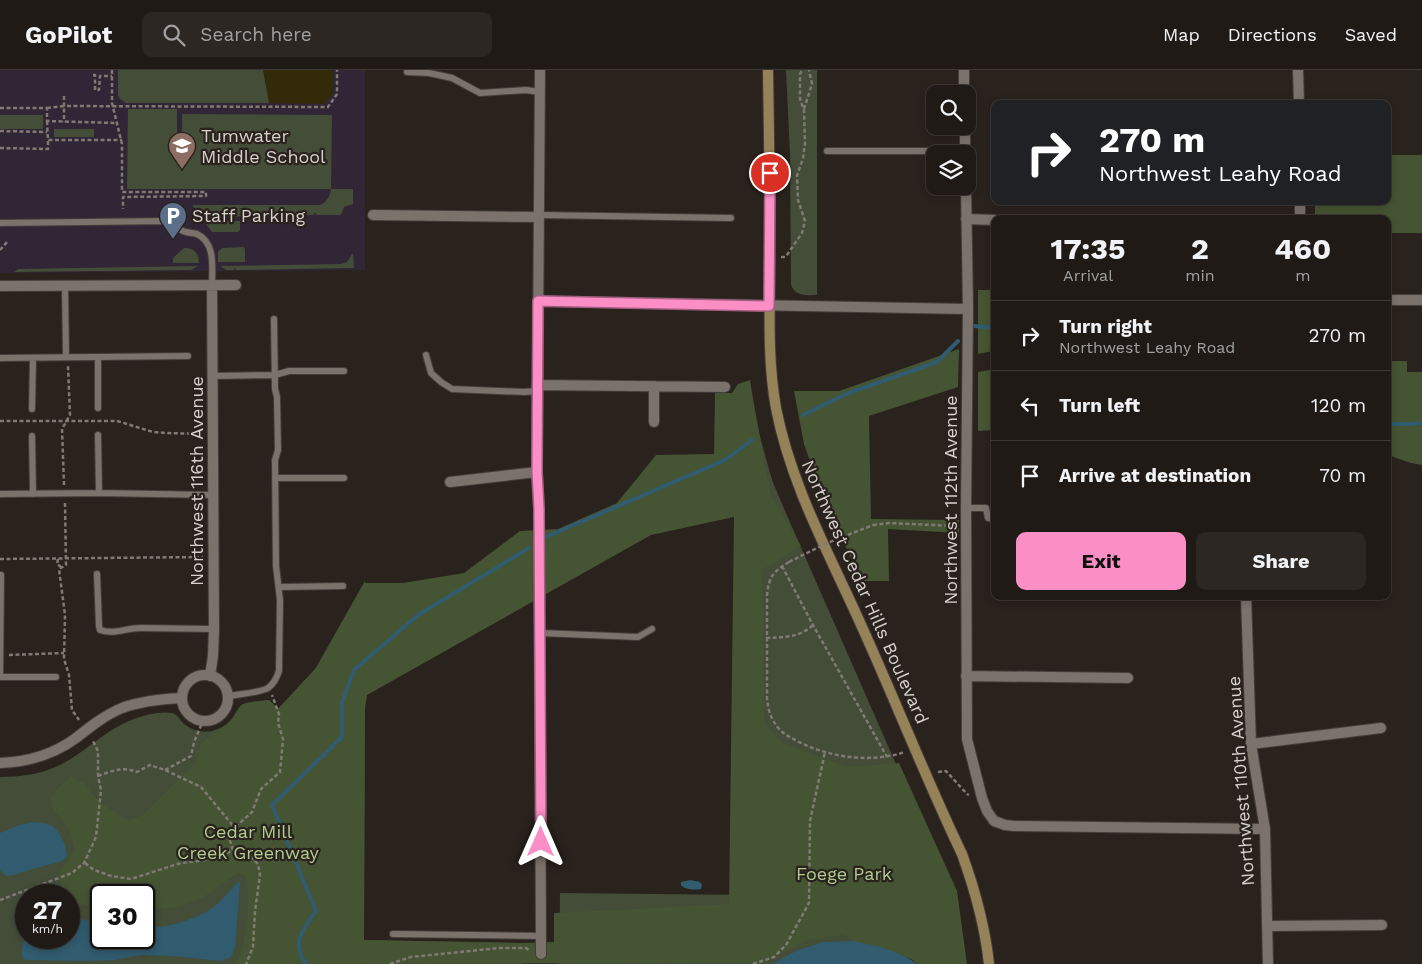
<!DOCTYPE html>
<style>
body{margin:0;font-family:"Work Sans",sans-serif;background:#2c2723;color:#f1f3f6;height:100vh;display:flex;flex-direction:column;font-size:19px;white-space:nowrap}
*{box-sizing:border-box;margin:0}
p{font-size:16px;color:#a1a1a1}
.icon{flex:none;width:28px;height:28px;fill:none;stroke:currentColor;stroke-width:2;stroke-linecap:round;stroke-linejoin:round}
.map{position:relative;flex:1;overflow:hidden}
.details{position:absolute;left:991px;top:145px;width:400px;height:385px;display:flex;flex-direction:column;background:#1f1a16;border-radius:10px;box-shadow:0 2px 8px #0003,0 0 0 1px #3c3835}
.details>*{flex:none}
.top-card{position:absolute;left:991px;top:30px;width:400px;height:105px;border-radius:10px;box-shadow:0 2px 8px #0003,0 0 0 1px #3c3835;background:#202124;color:#fff;overflow:hidden}
.fabs{position:absolute;left:926px;top:15px;display:grid;gap:10px}
.fabs a{display:grid;place-items:center;width:50px;height:50px;border-radius:10px;background:#1f1a16;box-shadow:0 2px 8px #0003,0 0 0 1px #3c3835;font-size:25px}
.speed{position:absolute;left:15px;top:814px;display:flex;gap:10px;font-size:25px;font-weight:700;text-align:center}
.speed>*{display:grid;place-content:center;width:65px;height:65px;border-radius:50%;background:#1f1a16;box-shadow:0 2px 8px #0003,0 0 0 1px #3c3835;line-height:1}
.speed small{font-size:12px;font-weight:400}
.speed .limit{border:2px solid #111;border-radius:8px;background:#fff;color:#111}
.pin{position:absolute;display:grid;place-items:center;width:42px;height:42px;color:#fff;margin:-21px;border:2px solid #fff;border-radius:50%;box-shadow:0 1px 5px #0007}
.me{position:absolute;width:55px;margin:-28px;rotate:0deg;stroke-linejoin:round;filter:drop-shadow(0 0 4px #0008)}
.turn{display:flex;align-items:center;gap:18px;height:105px;padding:0 25px;font-size:22px}
.turn .icon{width:65px;height:65px;stroke-width:2.5}
.turn b{display:block;font-size:35px;line-height:42px}
.eta{display:flex;justify-content:space-evenly;align-items:center;height:85px;text-align:center}
.eta b{font-size:30px;font-weight:700;line-height:35px}
.button{display:flex;gap:10px;margin-top:auto;padding:10px 25px}
.button a{flex:1;height:58px;border-radius:10px;background:#fb8fc5;color:#111;font-size:20px;font-weight:700;line-height:58px;text-align:center}
.button a+a{background:#2c2723;color:#f1f3f6}
ul{padding:0;list-style:none}
li{display:flex;align-items:center;gap:15px;height:70px;padding:0 25px;border-top:1px solid #3c3835}
li div{flex:1}
li b{display:block;font-size:19px}
li em{font-style:normal}
header{display:flex;align-items:center;gap:30px;box-sizing:border-box;height:70px;padding:0 25px;background:#1f1a16;border-bottom:1px solid #3c3835}
header strong{font-size:24px}
nav{display:flex;gap:28px;margin-inline-start:auto;font-size:18px}
.search{width:350px;height:45px;background:#2c2723;display:flex;align-items:center;gap:12px;box-sizing:border-box;padding:0 18px;border-radius:10px;color:#a1a1a1;font-size:19px}
.map>svg:first-child{display:block}
.education{fill:#312635}
.green{fill:#434d38;fill-rule:evenodd}
.forest{fill:#455432;fill-rule:evenodd}
.sand{fill:#332a09}
.water{fill:#315b6e}
.lines{fill:none;stroke-linecap:round;stroke-linejoin:round}
.stream{stroke:#315b6e;stroke-width:4}
.service-casing{stroke:#453e3a;stroke-width:8}
.minor-casing{stroke:#453e3a;stroke-width:12}
.secondary-casing{stroke:#453e3a;stroke-width:12}
.path{stroke:#807a75;stroke-width:2.5;stroke-dasharray:4 2.5;stroke-linecap:butt}
.service{stroke:#7a726b;stroke-width:6}
.minor{stroke:#7a726b;stroke-width:10}
.secondary{stroke:#968258;stroke-width:10}
.path-bridge{stroke:#807a75;stroke-width:2.5;stroke-dasharray:4 2.5;stroke-linecap:butt}
.route-casing{stroke:#a35d80;stroke-width:12}
.route{stroke:#fb8fc5;stroke-width:9}
.labels{text-anchor:middle;stroke-width:4.5;stroke-linejoin:round;paint-order:stroke}
.poi-label{font-size:18px;fill:#d6d1cd;stroke:#29221d;text-anchor:start}
.street-label{font-size:18px;fill:#d6d1cd;stroke:#29221d}
.park-label{font-size:18px;fill:#b1cc90;stroke:#29221d}
</style>
<header>
<strong>GoPilot</strong>
<div class="search"><svg class="icon" aria-label="search" viewBox="0 0 24 24"><circle cx="10" cy="10" r="6"/><path d="M15 15l6 6"/></svg>Search here</div>
<nav><a>Map</a><a>Directions</a><a>Saved</a></nav>
</header>
<div class="map">
<svg width="1422" height="894" viewBox="0 0 1422 894">
<rect width="100%" height="100%" fill="#29221d"/>
<path class="education" d="M0 0H365V200L0 203Z"/>
<path class="green" d="M118 0H333V24L324 33H126L120 29 118 25Z
M786 0H817V225C806 225 796 227 791 215L790 85Z
M128 39H177V73H182V44L332 45 331 119H353V134L344 137 341 145H317L315 143 313 145 262 146 259 143 257 146 209 147 202 141 193 137V135H320C327 132 330 126 331 119H127Z
M0 45H43V59H0Z
M54 59H94V67H54Z
M209 151H240V160L238 162H212L206 154Z
M243 177 245 179V192H218V182L222 178Z
M184 178C194 178 199 183 199 193H173V188Z
M352 184H353L354 198 236 200 234 198V200H226L220 196 341 194 347 192Z
M198 196 191 200 14 202 19 199Z
M757 356 772 410 782 434 942 799 900 894H559L560 823 753 825Z
M365 511 364 870 523 873V894H0V707C20 707 42 704 60 695 86 682 106 659 134 649 145 645 160 641 172 643 177 644 180 650 183 653 191 660 202 663 212 661 220 659 229 654 233 647 236 642 238 638 242 635 249 631 261 631 269 630L278 639 316 598ZM26 825H69V868H26ZM101 825H144V868H101Z"/>
<path class="forest" d="M1388 85H1422V163H1388V149H1315V131H1388Z
M978 220H995V290L993 281 978 284Z
M959 279 958 317 869 346 871 449 959 450V463L888 459 889 511H861L818 414 804 374 794 321H839Z
M1388 291H1407V302H1422V395L1411 393 1388 385Z
M995 299V360L978 361V302Z
M750 310 753 329 771 426 801 476 762 500 765 654 782 673 847 697 899 693 957 821 967 894H917L911 889 874 876 853 871 843 865 808 870 763 893 235 894C247 879 252 823 245 805L239 803 235 805 204 827 177 837 144 841V825H101V840L75 833 62 818 59 804 75 780 71 765 64 752 54 741 51 727 60 716 71 706 84 713 93 725 104 735 116 743 129 750 143 745 184 704 195 695 201 673 226 655 233 648 241 635 246 633 269 630 278 639 316 598 365 511V513H403L464 503 520 461 558 459 617 433 656 385 714 384 715 323H732L738 314ZM734 447 729 834 554 843V872L523 873 364 870 365 639 367 625 651 465Z"/>
<path class="sand" d="M263 0H333V24L324 34 269 33Z"/>
<path class="water" d="M34 752C40 753 45 753 50 755 60 760 67 776 67 787L62 791 33 799 14 805 6 806 0 800V763L19 755Z
M690 810 700 812 702 815 701 819C695 820 685 820 681 815V812Z
M239 811 240 813 235 878 231 887 229 888 220 891 172 886 141 885 115 890 85 891 27 890 23 889C20 880 23 872 26 863V868H69V849L77 848 101 854V868H144V858C166 858 192 851 211 839 221 832 230 820 239 811Z
M853 871C873 875 901 881 917 894H772L796 881 823 872Z"/>
<g class="lines">
<path class="stream" d="M974 256 995 258
M803 345 846 324 937 292 958 271
M1388 354H1414L1422 353
M546 467 725 390 752 370
M306 894C291 872 303 859 316 841L272 735 342 667V632L354 600 418 545 529 478"/>
<defs>
<path id="service" d="M407 2 429 3 452 8 480 23 526 20 540 22
M827 81H965
M539 145 731 148
M0 153 169 151C174 155 180 161 186 162 190 163 193 163 197 164 216 173 212 198 212 215
M65 216 66 287
M426 285 431 303 441 312 452 319 524 322 537 321
M98 287V338
M0 288 188 286
M212 306 275 305 289 301H344
M32 339 33 288
M98 365 99 423
M32 366 33 424
M276 408H344
M0 424 99 423 213 425
M966 438H986L988 448 995 449
M97 504 99 556 100 560C115 565 126 558 140 558L214 559
M279 517 343 516
M540 563 638 567 652 559
M0 607 1 505
M0 607H56
M228 626C239 624 259 623 268 618 274 614 277 607 279 601L280 530 276 496 275 390 278 380 277 327 275 319 274 249
M393 864 542 866"/>
<path id="minor" d="M540 0 537 402 539 439 541 884
M964 0V24
M1298 0 1299 34
M965 56V84
M966 116 968 239 966 438 967 669 982 728 987 741 994 751 1005 755 1014 756 1265 759
M1300 131V149
M373 145 539 147
M966 149 995 150
M0 216 236 215
M1388 230H1422
M538 231 968 239
M537 315 725 317
M654 316V352
M450 412 537 402
M1246 526 1251 674 1265 759 1268 894
M182 628a23 23 0 1 1 46 0a23 23 0 1 1-46 0Z
M210 606 213 586 214 559 212 215
M966 606 1128 608
M1251 674 1381 658
M0 693C29 692 53 685 76 668 90 657 105 645 122 638 141 631 162 629 182 628
M1267 856 1382 855"/>
<path id="secondary" d="M768 0C769 62 770 124 770 186 770 236 767 288 776 338 791 416 830 485 862 557 896 632 926 709 962 784 975 820 985 856 989 894"/>
</defs>
<use href="#service" class="service-casing"/>
<use href="#minor" class="minor-casing"/>
<use href="#secondary" class="secondary-casing"/>
<path class="path" d="M112 0V33L122 74V122H206V126L123 127V139
M93 5H95V20H99L100 6H112
M64 26V36L328 37 337 24V0
M0 38H47V51L117 53
M47 38 64 36V52
M804 39 812 14 809 0
M47 51 48 70H122
M0 61 47 62
M0 78 48 79V70
M0 180 7 172
M781 187H785L787 185 802 163 805 151 798 130 797 106 803 88 805 73 804 40 800 29V4L802 0
M0 351H117L153 362 166 363 202 364
M64 415 62 359 70 345 68 296
M65 433 66 495 59 499 65 545 64 589 69 605 72 640 79 650
M873 455 889 453 955 456
M0 489 203 487
M58 489 57 494 61 497
M789 492C773 502 769 506 767 525V628C768 640 771 650 780 660 785 665 792 668 799 672 832 688 871 693 905 682
M782 496 813 555 887 687
M766 568C784 567 799 568 813 555
M9 585 64 583
M165 700 191 686 194 672 203 651
M938 702 946 701 967 724 969 725
M98 706C112 701 123 696 137 702L150 695 165 700 201 717 234 757
M233 780 229 767 232 760 252 742 261 719 280 702 283 669 278 653 279 644 272 625
M85 793 94 800 111 806 131 809 181 793 216 789 233 780 241 781 250 786 258 794 260 805 255 841 253 877 246 894
M0 830 72 803 84 793 96 767 101 720 98 706V681L92 669
M390 894 411 887 499 878H526L529 880
M753 894 774 887 786 875 809 833 810 751 825 682"/>
<use href="#service" class="service"/>
<use href="#minor" class="minor"/>
<use href="#secondary" class="secondary"/>
<path class="path-bridge" d="M789 492 825 474 873 455"/>
</g>
<g class="lines">
<defs>
<path id="route" d="M541 772 539 439 537 402 538 231 769 236 770 103"/>
</defs>
<use href="#route" class="route-casing"/>
<use href="#route" class="route"/>
</g>
<defs>
<symbol id="school-pin" viewBox="-11 -11 22 30"><path d="M0 17L-7.5 6A9.5 9.5 0 1 1 7.5 6Z" fill="#8d6e63" stroke="#29221d"/><path d="M0-5L7-2L0 1L-7-2ZM-4 1L0 2.5L4 1V4Q0 6-4 4Z" fill="#fff"/></symbol>
<symbol id="parking-pin" viewBox="-11 -11 22 30"><path d="M0 17L-7.5 6A9.5 9.5 0 1 1 7.5 6Z" fill="#5c6f8a" stroke="#29221d"/><path d="M-3.5-5.5H1a3.5 3.5 0 0 1 0 7H-1V5.5H-3.5ZM-1-3.4V-.6H.8a1.4 1.4 0 0 0 0-2.8Z" fill="#fff"/></symbol>
</defs>
<g fill-rule="evenodd">
<use href="#school-pin" x="166" y="60" width="32" height="43"/>
<use href="#parking-pin" x="157" y="130" width="32" height="43"/>
</g>
<g class="labels">
<g class="poi-label">
<text x="201" y="72">Tumwater<tspan x="201" dy="21">Middle School</tspan></text>
<text x="192" y="152">Staff Parking</text>
</g>
<g class="street-label">
<text transform="translate(197 411) rotate(-90)" y="6">Northwest 116th Avenue</text>
<text transform="translate(951 430) rotate(-90)" y="6">Northwest 112th Avenue</text>
<text transform="translate(865 522) rotate(66)" y="6">Northwest Cedar Hills Boulevard</text>
<text transform="translate(1241 711) rotate(-94)" y="6">Northwest 110th Avenue</text>
</g>
<g class="park-label">
<text x="248" y="768">Cedar Mill<tspan x="248" dy="21">Creek Greenway</tspan></text>
<text x="844" y="810">Foege Park</text>
</g>
</g>
</svg>
<div class="fabs">
<a><svg class="icon" aria-label="search" viewBox="0 0 24 24"><circle cx="10" cy="10" r="6"/><path d="M15 15l6 6"/></svg></a>
<a><svg class="icon" aria-label="layers" viewBox="0 0 24 24"><path d="M12 4l9 5-9 5-9-5zM3 14l9 5 9-5"/></svg></a>
</div>
<div class="speed"><div>27<small>km/h</small></div><div class="limit">30</div></div>
<div class="pin" style="left:770px;top:103px;background:#d93025"><svg class="icon" aria-label="arrive" viewBox="0 0 24 24"><path d="M6 21V4h12l-3 4 3 4H6"/></svg></div>
<svg class="me" style="left:541px;top:772px" viewBox="-20 -20 40 40"><path d="M0-17L14 15 0 8-14 15z" fill="#fb8fc5" stroke="#fff" stroke-width="4"/></svg>
<div class="top-card">
<div class="turn"><svg class="icon" aria-label="right" viewBox="0 0 24 24"><path d="M7 20v-9h11M14 6l5 5-5 5"/></svg><div><b>270 m</b>Northwest Leahy Road</div></div>
</div>
<section class="details">
<div class="eta">
<div><b>17:35</b><p>Arrival</p></div>
<div><b>2</b><p>min</p></div>
<div><b>460</b><p>m</p></div>
</div>
<ul>
<li><svg class="icon" aria-label="right" viewBox="0 0 24 24"><path d="M7 20v-9h11M14 6l5 5-5 5"/></svg><div><b>Turn right</b><p>Northwest Leahy Road</p></div><em>270 m</em></li>
<li><svg class="icon" aria-label="left" viewBox="0 0 24 24"><path d="M17 20v-9H6M10 6l-5 5 5 5"/></svg><div><b>Turn left</b></div><em>120 m</em></li>
<li><svg class="icon" aria-label="arrive" viewBox="0 0 24 24"><path d="M6 21V4h12l-3 4 3 4H6"/></svg><div><b>Arrive at destination</b></div><em>70 m</em></li>
</ul>
<div class="button"><a>Exit</a><a>Share</a></div>
</section>
</div>
